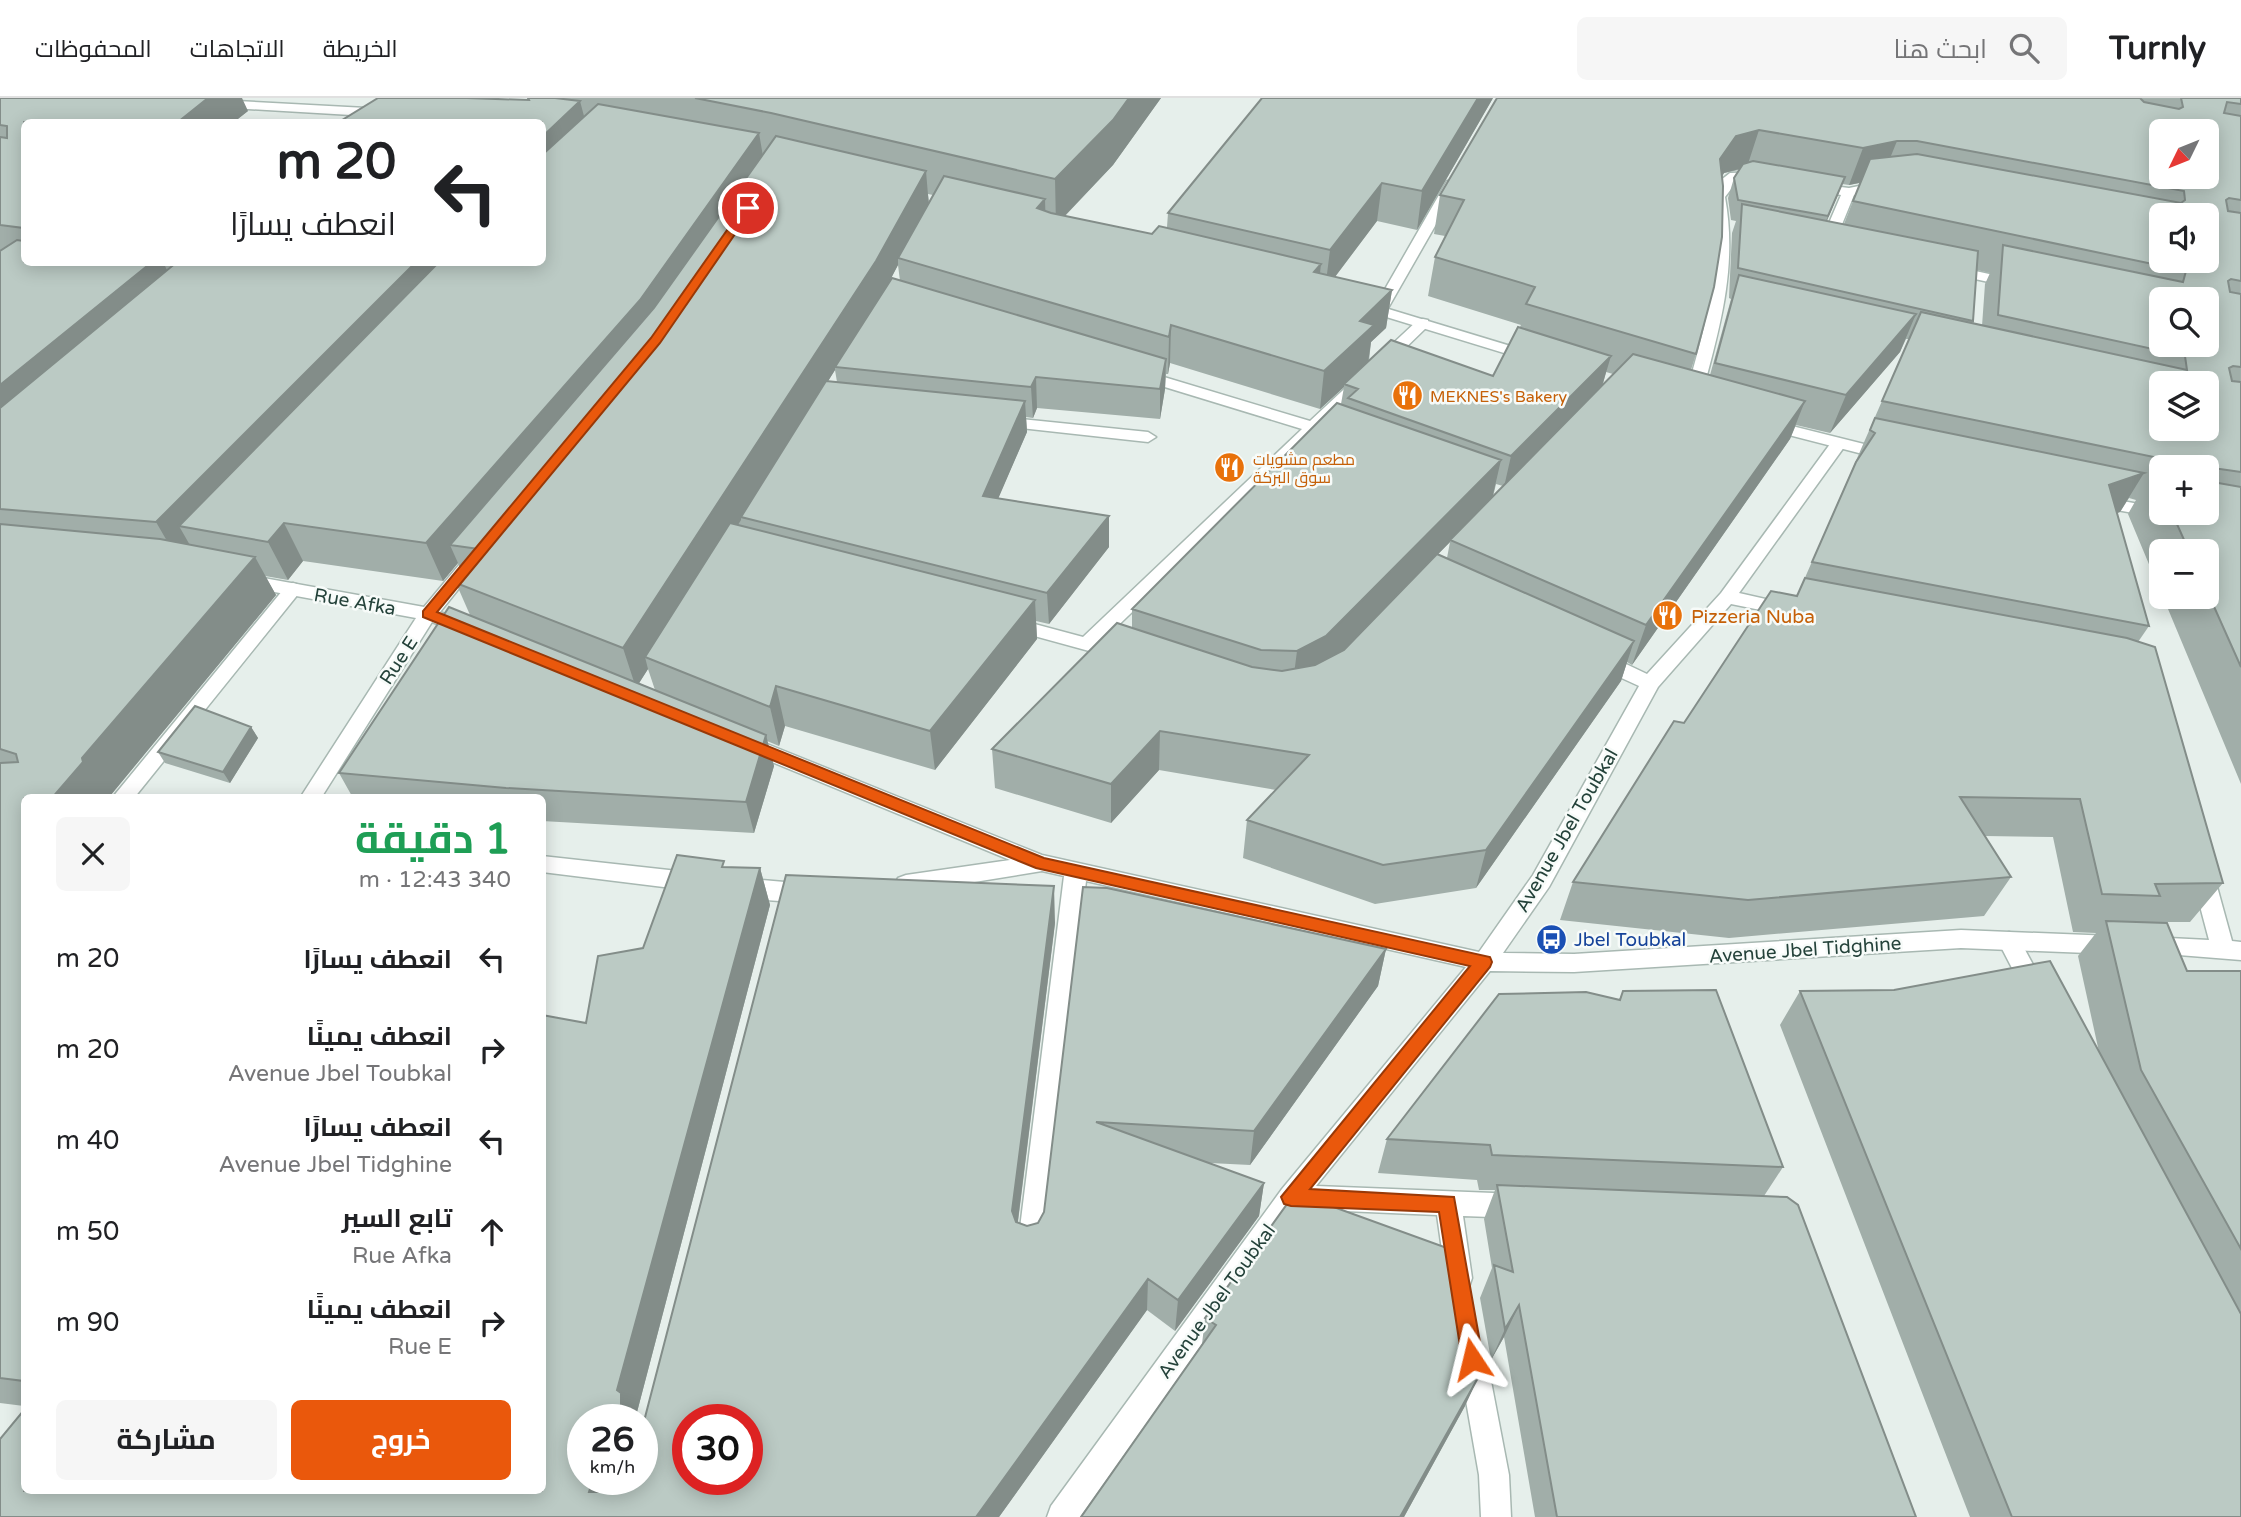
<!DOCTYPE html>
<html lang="ar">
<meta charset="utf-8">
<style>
body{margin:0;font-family:"Varela Round",Cairo,sans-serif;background:#f6f6f6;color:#202124;direction:rtl;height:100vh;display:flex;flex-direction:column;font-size:26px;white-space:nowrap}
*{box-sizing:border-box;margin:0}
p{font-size:23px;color:#757577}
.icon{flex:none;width:38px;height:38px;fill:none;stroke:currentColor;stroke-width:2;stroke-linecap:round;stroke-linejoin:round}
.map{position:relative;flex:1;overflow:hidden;direction:ltr}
.side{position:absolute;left:21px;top:696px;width:525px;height:700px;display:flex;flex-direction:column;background:#fff;border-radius:10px;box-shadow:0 4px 18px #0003;direction:rtl}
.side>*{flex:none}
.guide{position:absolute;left:21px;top:21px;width:525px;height:147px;border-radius:10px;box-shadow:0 4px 18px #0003;direction:rtl;background:#fff;color:#202124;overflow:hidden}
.needle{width:46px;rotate:227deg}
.buttons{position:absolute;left:2149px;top:21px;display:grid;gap:14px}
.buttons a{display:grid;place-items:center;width:70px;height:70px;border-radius:10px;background:#fff;box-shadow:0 4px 18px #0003;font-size:35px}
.speed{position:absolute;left:567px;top:1306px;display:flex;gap:14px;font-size:35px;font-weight:700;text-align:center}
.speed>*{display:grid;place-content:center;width:91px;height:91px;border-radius:50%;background:#fff;box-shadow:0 4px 18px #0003;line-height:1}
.speed small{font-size:18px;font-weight:400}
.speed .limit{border:10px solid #d22;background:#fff;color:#111}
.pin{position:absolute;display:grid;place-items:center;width:60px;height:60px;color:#fff;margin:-30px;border:4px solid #fff;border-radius:50%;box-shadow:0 2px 7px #0007}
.me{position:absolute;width:77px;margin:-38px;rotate:350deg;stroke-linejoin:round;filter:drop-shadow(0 0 5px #0008)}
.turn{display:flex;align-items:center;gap:24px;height:147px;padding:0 35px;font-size:32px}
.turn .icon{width:91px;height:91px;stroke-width:2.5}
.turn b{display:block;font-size:49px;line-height:60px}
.round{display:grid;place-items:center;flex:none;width:74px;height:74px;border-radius:10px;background:#f6f6f6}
.summary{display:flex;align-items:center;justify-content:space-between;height:119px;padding:0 35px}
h1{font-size:42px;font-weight:700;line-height:52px;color:#1e9e55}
.button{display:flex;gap:14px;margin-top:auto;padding:14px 35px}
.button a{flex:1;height:80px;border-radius:10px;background:#ea580c;color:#fff;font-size:28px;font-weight:700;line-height:80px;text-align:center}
.button a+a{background:#f6f6f6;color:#202124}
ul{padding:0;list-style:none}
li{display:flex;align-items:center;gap:21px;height:91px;padding:0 35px}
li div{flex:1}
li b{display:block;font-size:26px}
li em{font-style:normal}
header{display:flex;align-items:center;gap:42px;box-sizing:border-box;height:98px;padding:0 35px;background:#fff;border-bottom:2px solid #e0e0e0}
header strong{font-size:33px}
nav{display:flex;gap:38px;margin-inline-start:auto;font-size:24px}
.search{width:490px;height:63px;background:#f6f6f6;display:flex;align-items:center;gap:18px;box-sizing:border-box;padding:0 24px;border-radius:10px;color:#757577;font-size:26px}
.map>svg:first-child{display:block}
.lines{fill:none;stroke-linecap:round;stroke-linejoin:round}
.pedestrian-casing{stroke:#a8b8b2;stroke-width:3}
.minor-casing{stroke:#a8b8b2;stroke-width:3}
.tertiary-casing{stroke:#a8b8b2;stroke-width:3}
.pedestrian{fill:#fff;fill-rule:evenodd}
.minor{fill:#fff;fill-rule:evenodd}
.tertiary{fill:#fff;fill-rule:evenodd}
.wall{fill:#a1aea9;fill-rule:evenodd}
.shaded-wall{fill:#838d89}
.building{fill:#bbcac4;stroke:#838d89;stroke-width:2;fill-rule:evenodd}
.route{fill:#ea580c;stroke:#983908;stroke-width:2}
.labels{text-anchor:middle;stroke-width:5;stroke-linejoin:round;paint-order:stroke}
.far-food-label{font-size:16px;fill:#c56008;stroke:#f7fbf9;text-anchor:start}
.street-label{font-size:19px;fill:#24423a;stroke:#f7fbf9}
.food-label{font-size:19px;fill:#c56008;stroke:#f7fbf9;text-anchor:start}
.transit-label{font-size:19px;fill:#164399;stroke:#f7fbf9;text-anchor:start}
</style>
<header>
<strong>Turnly</strong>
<div class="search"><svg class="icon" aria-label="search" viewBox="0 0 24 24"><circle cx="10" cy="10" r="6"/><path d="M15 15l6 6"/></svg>ابحث هنا</div>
<nav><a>الخريطة</a><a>الاتجاهات</a><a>المحفوظات</a></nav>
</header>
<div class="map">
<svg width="2241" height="1419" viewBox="0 0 2241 1419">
<rect width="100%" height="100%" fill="#e6efeb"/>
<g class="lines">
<defs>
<path id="pedestrian" d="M293 485 299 487 302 491 299 495 134 700H112L287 487Z
M2009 834 2017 837 2044 887 2048 894 2044 901 2036 904 2028 901 1998 843 2001 837Z"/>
<path id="minor" d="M1730 75 1760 74 1767 78 1760 82H1738L1725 99C1738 170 1719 232 1701 300L1693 305 1685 300C1704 232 1724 170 1711 99L1721 82Z
M1447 83 1459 86 1387 212 1385 215H1375L1373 212Z
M1884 83 1889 84V90L1854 97 1834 146 1822 149 1820 146 1841 97 1808 91V85L1849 90Z
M1948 167 2021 183 2023 186 2016 190 1943 174V168Z
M1423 221 1428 222V228L1325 328 1347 335V341L1341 343 1317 336 1101 544 1129 551 1132 556 1129 561 1122 562 1005 530 1003 526 1012 520 1083 539 1302 331 1132 279V273H1144L1310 323 1418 222Z
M1000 319 1148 334 1156 339 1148 344 994 327V321Z
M1839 340 1847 345 1739 495 1797 508 1799 512 1797 516 1790 518 1731 506 1658 589 1549 789 1503 855 1574 856 1961 832 2113 838 2121 841 2124 847 2121 853 2113 856 1961 850 1574 874 1490 873 1316 1088 1519 1096 1528 1100 1532 1108 1528 1116 1519 1120 1463 1118 1472 1180 1469 1189 1459 1193 1449 1189 1446 1180 1437 1117 1298 1111 1080 1419H1047L1051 1408 1282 1091 1466 869 1086 783 1044 1146 1040 1155 1031 1158 1022 1155 1018 1146 1064 778 1042 773 906 795 898 792 895 786 898 780 906 777 1010 762 738 650 735 645 738 640H752L1042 757 1479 854 1533 777 1639 588 1591 566 1588 561 1591 556H1605L1647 576 1721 495 1833 342Z
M480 447 489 453 440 514 473 527 475 531 473 535 466 537 432 524 321 700H300L416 520 242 488 233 482 236 478 242 476 424 509 474 449Z
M542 758 696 775 704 778 707 784 704 790 696 793 542 774Z
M2202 766 2210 768 2213 774 2232 843 2241 844V862L2141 854 2138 848 2141 842 2149 839 2209 842 2191 774 2194 768Z
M738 780 819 787 822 793 819 799C793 808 765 801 738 798L730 795 727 789 730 783Z
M1472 1243 1482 1247 1486 1257 1509 1377 1511 1419H1481L1479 1377 1458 1257 1462 1247Z"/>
<path id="tertiary" d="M218 2 385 11 391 15 385 19 214 9 212 6Z
M1362 203 1537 256 1540 259 1532 264 1527 262 1357 210V204Z
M1768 322 1896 354 1898 358 1890 363 1762 330V324Z
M2095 398 2161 410V415H2170L2161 420 2089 407 2086 403Z"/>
</defs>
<use href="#pedestrian" class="pedestrian-casing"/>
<use href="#minor" class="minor-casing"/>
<use href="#tertiary" class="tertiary-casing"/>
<use href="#pedestrian" class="pedestrian"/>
<use href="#minor" class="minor"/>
<use href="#tertiary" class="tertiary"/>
</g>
<path class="wall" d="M0 0 248 13 234 24H24V164H542L528 0H1161L1113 67 1065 118 1152 136 1167 129 1168 115 1493 0 1417 132 1377 123 1335 179 1392 192 1386 230 1371 244 1369 263 1493 278 1521 227 1428 198 1435 159 1445 138 1434 136 1440 97 1497 0H2241V686L2163 499H2207V453H2161V495L2128 416 2136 402 2129 400 2120 414 2117 415 2149 528 2138 544 2223 785 2190 824H2140L2187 873H2241V1419H1970L1780 927 1800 893 2099 954 2078 858 2096 835 2073 834 2053 739 1985 738 2011 779 1984 818 1729 840 1560 822 1573 784 1684 625 1797 498 1909 241H1906L1900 254 1830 335 1796 327 1790 341 1632 567 1627 564 1621 583 1476 790 1375 806 1243 760 1247 722 1276 692 1159 672 1111 725 995 690 992 651 1132 530V511L1341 306 1344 289 1320 311 1170 265 1168 276H1166L1165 291 1160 321 1037 310 1033 320 1026 319 1027 334 998 400 1109 449 1049 526 1036 523 1037 541 935 672 785 628 779 648 767 643 774 668 754 735 542 723V700H353L339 675 470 517 456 485 462 476 458 465 443 483 303 463 288 482 265 478 276 497 110 698V700H24V1308L0 1305ZM1739 72 1734 80 1728 100 1731 122 1736 123 1732 135 1729 200 1731 201 1710 277 1691 272 1696 256 1722 79 1724 75ZM1860 85 1844 126 1827 123 1842 86 1849 87ZM928 96 933 97 929 104ZM898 167 900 183 888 185ZM1977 172 1990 175 1985 186 1982 228 1971 225 1973 223ZM835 272 837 284 828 283ZM1606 274 1613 276 1603 286ZM2161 369H2207V415H2161ZM1496 386 1503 388 1493 399ZM1450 444 1447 460 1438 456ZM648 571 655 592 639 585Z
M251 629 258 640 230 685 165 665 158 654Z
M726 769 760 770 770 807 636 1318 638 1321H583V1381H620L617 1394H625L1055 825 1018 1124 1027 1128 1038 1125 1044 1114 1083 789 1386 851 1378 888 1250 1067 1210 1065 1264 1085 1259 1118 1175 1233 1147 1212 999 1419H0L24 1393H542L586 925 643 850Z
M1623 893 1783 1069 1764 1098 1916 1419H1535L1504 1239 1491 1262 1480 1200 1492 1170 1484 1121 1495 1092H1479L1477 1082 1378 1075 1387 1041 1619 902Z
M1205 1220 1465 1308 1404 1419H1081L1202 1246Z"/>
<path class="shaded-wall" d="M208 0H242L248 13 234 24H178Z
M1129 0H1161L1113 67 1056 127 1055 81Z
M1478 0H1493L1417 132 1422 93Z
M580 3 589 37 542 83V39Z
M1759 32 1747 69 1724 75 1708 99 1720 61 1736 38Z
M759 35 765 70 649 238 450 447 458 465 443 483 426 445Z
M1897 43 1882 80 1849 87 1863 50Z
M926 73 929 109 898 160V167L881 200 835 269V272L743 420 741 419V422L653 563 645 559 648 571 636 590 623 550Z
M1845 79 1837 99 1820 138 1828 118Z
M1382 85 1377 123 1325 192 1330 152Z
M1045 101 1046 137 1037 110Z
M152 164H163L178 194 0 344V287Z
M416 164H464L179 428 191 449 178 462 156 424Z
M1321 166 1317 203 1314 174Z
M1392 192 1386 230 1371 244 1368 265 1344 286V289L1320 311 1324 273 1360 223Z
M1916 216 1900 254 1830 335 1846 297Z
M1171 227 1170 265 1168 276 1169 239Z
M1611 258 1602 288 1504 389 1511 358Z
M1166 261 1165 291 1160 321V291Z
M1036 279 1037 310 1033 320 1031 289Z
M1025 303 1027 334 986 429 983 398Z
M1805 303 1790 341 1632 567 1646 527Z
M1501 362 1492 401 1450 442V444L1320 577 1292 592 1297 553Z
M2144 375 2120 414 2086 426 2109 387Z
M1109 418V449L1049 526 1047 495Z
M284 425 303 463 288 482 268 444Z
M255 459 276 497 110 698V700H52L82 660Z
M1035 502 1037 541 935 672 930 633Z
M1634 543 1621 583 1476 790 1486 752Z
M776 588 785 628 779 648 770 609Z
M251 629 258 640 230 685 223 674Z
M1160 633 1159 672 1111 725V686Z
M766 637 774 668 754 735 746 704Z
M760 770 770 807 636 1318 638 1321H621L617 1292Z
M1054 788 1055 825 1015 1146 1012 1113Z
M1386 851 1378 888 1250 1067 1254 1033Z
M1264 1085 1259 1118 1175 1233 1178 1202Z
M1148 1181 1147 1212 999 1419H976Z
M1519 1207 1504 1239 1491 1262 1505 1231Z
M1479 1278 1465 1308 1404 1419H1400Z
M593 1381H620L610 1419 589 1394Z"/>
<path class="building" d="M0 0H208L178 24H24V130L0 127V39L7 40V28L0 27Z
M378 0H467L529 2 528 0H555L580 3 542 39V24H339Z
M695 0H1129L1113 22 1055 81 771 15Z
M1262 0H1478L1422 93 1382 85 1330 152 1168 115Z
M1497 0H2140L2144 4 2179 11 2183 9 2181 0H2241V6L2227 4 2224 15 2241 18V102L2229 100 2226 102 2228 113 2241 115V183L2231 181 2228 183 2230 194 2241 196V269L2233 268 2229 270 2232 283 2241 284V374L2220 371H2207V369H2189L2188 366 1882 303 1921 214 2187 272 2185 258 1998 217 2003 147 2183 184 2186 173 1853 103 1870 61 1917 56 2181 105 2185 102 2184 93 1917 43H1897L1863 50 1759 32 1736 38 1720 61 1723 88 1722 139 1714 189 1696 256 1526 206 1535 189 1435 159 1464 102 1440 97ZM2161 33H2207V79H2161ZM2161 117H2207V163H2161ZM2161 201H2207V247H2161ZM2161 285H2207V331H2161Z
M598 6 759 35 640 202 426 445 284 425 268 444 179 428 439 164H542V57Z
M776 38 926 73 876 163 623 550 456 485 479 451 450 447 654 210Z
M1753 63 1845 79 1828 118 1738 102 1734 80 1743 66Z
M944 78 1045 101 1037 110 1051 115 1152 136 1159 128 1321 166 1314 174 1392 192 1360 223 1374 227 1324 273 1171 227 1169 239 898 160Z
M1742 106 1978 153 1973 223 1738 170Z
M17 142 24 143V164H152L0 287V153Z
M177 164H416L156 424 0 411V310Z
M1739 177 1916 216 1846 297 1715 265Z
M892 180 1166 261 1160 291 1036 279 1031 289 835 269Z
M1518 229 1611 258 1511 358 1348 300 1358 291 1344 286 1391 242 1493 278Z
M1633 256 1805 303 1646 527 1450 442Z
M826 283 1025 303 983 398 1109 418 1047 495 741 419Z
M1337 305 1501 362 1326 538 1297 553 1261 552 1132 511Z
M1875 320 2144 375 2109 387 2149 528 1812 464 1856 364 1875 335 1870 332Z
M2153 374 2161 375V392Z
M2207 383 2241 389V569L2207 493V453H2189L2172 415H2207Z
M730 425 1035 502 930 633 776 588 770 609 645 559Z
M0 426 160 441 255 459 82 660 83 664 52 700H24V1283L0 1280V665L18 664 16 656 0 651Z
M1437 456 1634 543 1486 752 1383 767 1247 722 1309 657 1160 633 1111 686 992 651 1117 525 1252 569 1282 573 1315 567 1344 552Z
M1805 480 2127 540 2155 549 2223 785 2155 786 2160 798 2102 796 2080 701 1960 699 2011 779 1748 802 1573 784 1674 623 1684 625 1771 493 1797 498Z
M449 509 766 637 746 704 506 690 339 675Z
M195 608 251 629 223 674 158 654Z
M677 757 724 763 722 769 760 770 617 1292 621 1295V1321H583V1381H593L589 1394H625L629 1381H642V1331L786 777 1054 788 1012 1113 1016 1124 1027 1128 1038 1125 1044 1114 1083 789 1107 790 1386 851 1254 1033 1096 1024 1264 1085 1178 1202 1148 1181 976 1419H0V1341L24 1312V1393H542V917L586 925 598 858 643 850ZM688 1321H747V1381H688Z
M2106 823 2167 825 2187 873H2241V1151L2141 972Z
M2050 863 2241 1216V1419H2012L1800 893 1894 892Z
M1716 892 1783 1069 1492 1057 1490 1047 1387 1041 1499 896 1586 894 1620 902 1623 893Z
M1497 1087 1787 1099 1798 1107 1916 1419H1557L1519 1207 1505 1231 1494 1167 1513 1174Z
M1295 1095 1458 1154 1479 1278 1400 1419H1081L1216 1227 1205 1220Z"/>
<path class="route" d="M744 108 753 110 660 245 437 514 1044 760 1490 859 1492 864 1490 869 1310 1091 1454 1099 1483 1261 1480 1268 1472 1271 1465 1268 1462 1261 1439 1114 1291 1108 1284 1106 1281 1099 1470 868 1036 770 423 519V513L651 240Z"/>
<defs>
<symbol id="restaurant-disc" viewBox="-11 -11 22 22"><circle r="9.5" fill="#e8710a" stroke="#f7fbf9"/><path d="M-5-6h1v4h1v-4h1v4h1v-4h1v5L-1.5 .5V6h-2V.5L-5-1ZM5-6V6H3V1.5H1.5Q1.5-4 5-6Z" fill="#fff"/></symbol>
<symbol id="bus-disc" viewBox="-11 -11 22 22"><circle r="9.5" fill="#1a4fb4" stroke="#f7fbf9"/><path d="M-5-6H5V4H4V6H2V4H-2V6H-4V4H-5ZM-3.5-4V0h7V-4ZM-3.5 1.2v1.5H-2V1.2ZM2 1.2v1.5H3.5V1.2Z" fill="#fff"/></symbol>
</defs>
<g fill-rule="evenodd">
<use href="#restaurant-disc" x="1390" y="280" width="35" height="35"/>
<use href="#restaurant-disc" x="1212" y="352" width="35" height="35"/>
<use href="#restaurant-disc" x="1650" y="500" width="35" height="35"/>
<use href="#bus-disc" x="1534" y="824" width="35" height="35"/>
</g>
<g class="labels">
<g class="far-food-label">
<text x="1430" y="304">MEKNES's Bakery</text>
<text x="1253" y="367">مطعم مشويات<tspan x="1253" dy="18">سوق البركة</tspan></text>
</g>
<g class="street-label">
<text transform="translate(355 503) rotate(10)" y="7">Rue Afka</text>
<text transform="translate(398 562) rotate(-57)" y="7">Rue E</text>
<text transform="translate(1566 732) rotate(-60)" y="7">Avenue Jbel Toubkal</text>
<text transform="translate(1805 851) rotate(-4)" y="7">Avenue Jbel Tidghine</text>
<text transform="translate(1216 1203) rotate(-54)" y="7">Avenue Jbel Toubkal</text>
</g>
<g class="food-label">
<text x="1691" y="525">Pizzeria Nuba</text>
</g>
<g class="transit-label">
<text x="1574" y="848">Jbel Toubkal</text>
</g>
</g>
</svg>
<div class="buttons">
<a><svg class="needle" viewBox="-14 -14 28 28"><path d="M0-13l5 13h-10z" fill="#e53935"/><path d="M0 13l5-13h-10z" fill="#757577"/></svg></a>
<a><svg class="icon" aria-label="sound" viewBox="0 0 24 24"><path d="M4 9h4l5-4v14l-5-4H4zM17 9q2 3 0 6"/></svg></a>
<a><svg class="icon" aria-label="search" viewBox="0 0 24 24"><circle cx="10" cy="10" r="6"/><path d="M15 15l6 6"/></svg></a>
<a><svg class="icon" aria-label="layers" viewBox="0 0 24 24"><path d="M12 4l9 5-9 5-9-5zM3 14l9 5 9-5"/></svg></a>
<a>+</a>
<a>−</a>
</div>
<div class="speed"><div>26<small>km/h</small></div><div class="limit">30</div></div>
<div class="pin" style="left:748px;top:110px;background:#d93025"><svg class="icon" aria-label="arrive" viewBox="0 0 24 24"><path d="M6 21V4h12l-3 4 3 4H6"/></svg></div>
<svg class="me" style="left:1472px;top:1261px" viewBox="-20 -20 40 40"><path d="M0-17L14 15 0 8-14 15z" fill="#ea580c" stroke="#fff" stroke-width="4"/></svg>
<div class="guide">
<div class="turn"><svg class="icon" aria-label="left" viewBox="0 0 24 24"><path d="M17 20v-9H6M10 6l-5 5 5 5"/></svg><div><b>20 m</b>انعطف يسارًا</div></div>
</div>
<section class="side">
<div class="summary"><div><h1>1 دقيقة</h1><p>340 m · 12:43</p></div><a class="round"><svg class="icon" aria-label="close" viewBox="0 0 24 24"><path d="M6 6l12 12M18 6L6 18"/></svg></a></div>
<ul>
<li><svg class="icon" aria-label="left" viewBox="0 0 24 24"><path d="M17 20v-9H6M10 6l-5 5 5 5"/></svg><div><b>انعطف يسارًا</b></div><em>20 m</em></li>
<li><svg class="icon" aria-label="right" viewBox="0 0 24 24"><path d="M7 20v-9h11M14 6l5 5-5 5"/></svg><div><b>انعطف يمينًا</b><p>Avenue Jbel Toubkal</p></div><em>20 m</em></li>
<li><svg class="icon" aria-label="left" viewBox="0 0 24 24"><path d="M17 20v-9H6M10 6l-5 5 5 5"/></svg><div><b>انعطف يسارًا</b><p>Avenue Jbel Tidghine</p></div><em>40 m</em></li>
<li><svg class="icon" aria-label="ahead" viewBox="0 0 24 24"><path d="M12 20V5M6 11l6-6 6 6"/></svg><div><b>تابع السير</b><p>Rue Afka</p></div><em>50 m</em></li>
<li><svg class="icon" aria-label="right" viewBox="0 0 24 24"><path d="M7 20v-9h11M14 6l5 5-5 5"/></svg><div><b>انعطف يمينًا</b><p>Rue E</p></div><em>90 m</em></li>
</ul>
<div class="button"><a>خروج</a><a>مشاركة</a></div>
</section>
</div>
